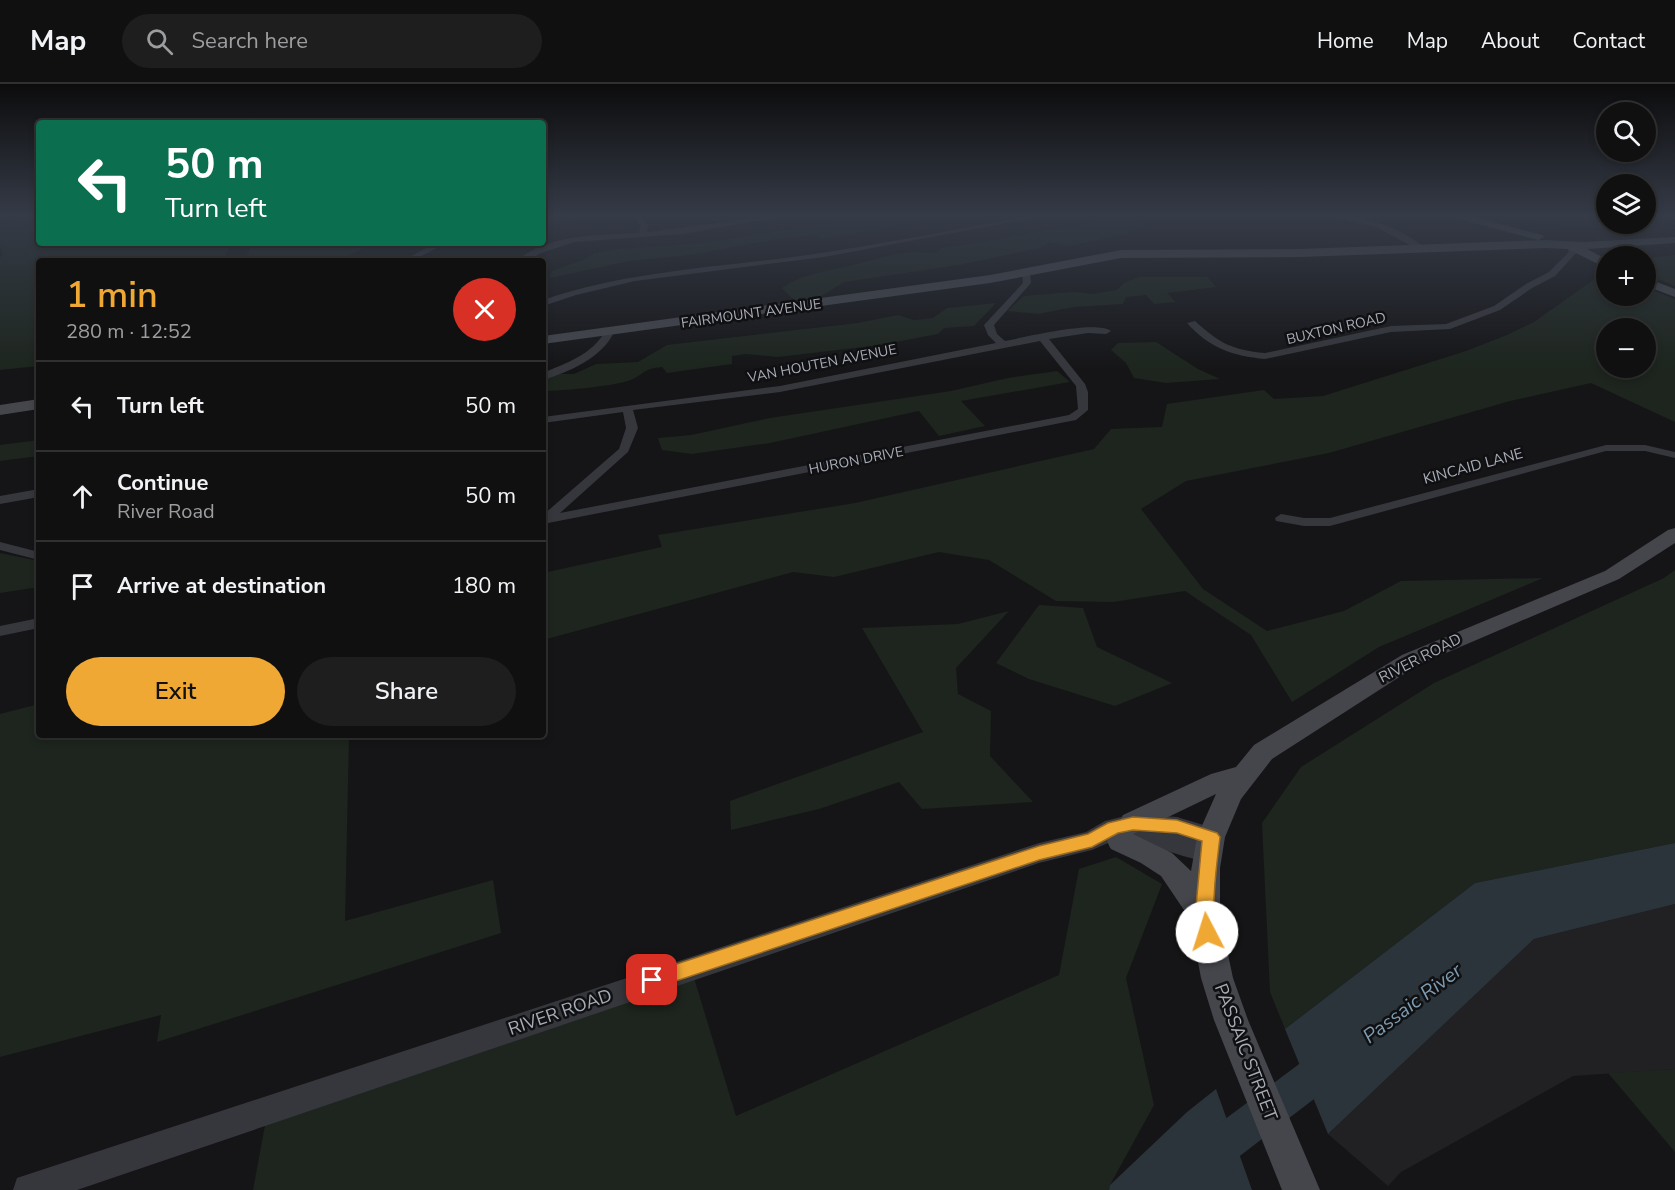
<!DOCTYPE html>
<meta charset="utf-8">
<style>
body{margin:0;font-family:"Nunito Sans",sans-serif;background:#1e1e1f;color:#f1f3f6;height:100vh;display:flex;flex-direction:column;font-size:22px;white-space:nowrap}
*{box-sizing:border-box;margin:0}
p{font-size:20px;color:#9c9d9f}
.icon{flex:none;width:33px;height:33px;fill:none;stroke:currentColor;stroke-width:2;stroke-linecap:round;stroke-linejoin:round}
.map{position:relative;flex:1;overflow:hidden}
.drawer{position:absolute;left:36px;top:174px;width:510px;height:480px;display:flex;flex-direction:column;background:#101011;border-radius:6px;box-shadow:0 3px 9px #0003,0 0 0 2px #303031}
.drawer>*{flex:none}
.guide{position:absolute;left:36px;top:36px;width:510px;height:126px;border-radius:6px;box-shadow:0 3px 9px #0003,0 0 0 2px #303031;background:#0b6e4f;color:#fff;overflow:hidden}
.controls{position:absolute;left:1596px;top:18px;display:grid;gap:12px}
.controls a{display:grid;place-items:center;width:60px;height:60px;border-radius:50%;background:#101011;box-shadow:0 3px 9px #0003,0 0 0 2px #303031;font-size:30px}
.pin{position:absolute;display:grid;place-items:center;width:51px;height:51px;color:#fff;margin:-26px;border-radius:12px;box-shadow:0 3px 9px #0006}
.me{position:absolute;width:66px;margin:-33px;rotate:355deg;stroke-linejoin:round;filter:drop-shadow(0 0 4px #0008)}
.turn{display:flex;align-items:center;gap:21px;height:126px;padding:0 30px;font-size:27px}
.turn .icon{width:78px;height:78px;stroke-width:2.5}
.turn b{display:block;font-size:42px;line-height:51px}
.round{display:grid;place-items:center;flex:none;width:63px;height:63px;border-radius:32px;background:#1e1e1f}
.head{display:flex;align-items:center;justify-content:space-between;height:102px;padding:0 30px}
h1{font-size:36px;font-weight:600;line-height:45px;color:#f0a834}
.action{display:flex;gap:12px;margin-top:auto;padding:12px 30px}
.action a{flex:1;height:69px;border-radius:36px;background:#f0a834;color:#111;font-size:24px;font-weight:600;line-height:69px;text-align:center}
.action a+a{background:#1e1e1f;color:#f1f3f6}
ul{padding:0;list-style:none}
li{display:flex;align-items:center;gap:18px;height:90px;padding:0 30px;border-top:2px solid #303031}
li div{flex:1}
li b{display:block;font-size:22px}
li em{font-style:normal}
header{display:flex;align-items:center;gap:36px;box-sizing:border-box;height:84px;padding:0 30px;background:#101011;border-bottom:2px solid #303031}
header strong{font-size:28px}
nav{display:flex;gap:33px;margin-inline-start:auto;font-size:21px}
.search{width:420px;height:54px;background:#1e1e1f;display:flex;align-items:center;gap:15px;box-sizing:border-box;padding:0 21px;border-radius:33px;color:#9c9d9f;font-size:22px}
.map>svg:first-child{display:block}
.built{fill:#212124}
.green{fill:#1d251e;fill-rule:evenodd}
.water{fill:#2b343a}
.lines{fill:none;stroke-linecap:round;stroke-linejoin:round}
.river{fill:#2b343a;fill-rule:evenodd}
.minor{fill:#36373c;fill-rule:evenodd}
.tertiary{fill:#36373c;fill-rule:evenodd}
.secondary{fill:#44464c;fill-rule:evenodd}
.route{fill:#f0a834;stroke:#9c6d22;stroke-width:1.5}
.labels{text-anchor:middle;stroke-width:5;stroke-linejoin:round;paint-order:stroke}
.far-street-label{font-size:14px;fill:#a7acb7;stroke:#101012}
.street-label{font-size:15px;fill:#a7acb7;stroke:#101012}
.near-street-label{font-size:18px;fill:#a7acb7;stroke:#101012}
.near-water-label{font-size:20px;font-style:italic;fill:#7e9cb1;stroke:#101012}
</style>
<header>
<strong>Map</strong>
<div class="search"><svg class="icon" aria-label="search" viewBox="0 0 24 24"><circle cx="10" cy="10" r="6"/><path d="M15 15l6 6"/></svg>Search here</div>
<nav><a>Home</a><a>Map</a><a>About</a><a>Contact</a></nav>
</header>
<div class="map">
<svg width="1675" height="1106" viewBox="0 0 1675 1106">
<rect width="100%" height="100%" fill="#151517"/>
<path class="built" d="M1675 820V985L1573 992 1401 1088 1388 1102 1328 1050 1534 855Z"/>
<path class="green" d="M543 132H575L582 137 543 144Z
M902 132H963L822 155 816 151 776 155 691 171 630 177 549 194 552 187 583 176 595 169 618 165 695 160 867 133 887 137Z
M1511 132H1606V140H1619L1620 142C1586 147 1542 143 1511 132Z
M1131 133 1147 143 1108 154 1068 162 1049 158 1040 164 959 181 844 198 820 213 795 217 782 204C804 188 834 187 860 179 877 175 897 168 915 168 923 168 930 170 938 168L941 164C1005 155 1068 142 1131 133Z
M39 136V159H231L224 177H39V282L0 286V173L3 170 0 161V140Z
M252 159H371L347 173 344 177H245Z
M1675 171V202L1646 190V174Z
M1606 187V212H1646V204L1675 215V338L1591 299 1510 317 1329 369 1186 397 1141 425 1203 505 1267 547 1344 527 1401 497 1543 494 1379 563 1292 618 1251 551 1185 507 1113 518 1056 517 989 476 939 468 834 493 793 488 543 556V489L662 463 658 451 855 419 1094 365 1111 345 1162 343 1167 320 1264 306 1274 315 1323 312 1466 267 1507 251 1534 238ZM1606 244H1646V284H1606Z
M1139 193H1207L1216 203 1167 209 1176 218 1154 220 1146 211 1126 213 1123 220 1074 223 1038 230 1007 227 1024 212 1074 208 1093 210 1117 206 1124 199Z
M996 219 974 242 944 244 938 250 880 261 778 273 746 270 732 272V280L667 289 662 283C643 285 647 288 633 295 620 302 560 307 543 307V296L556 290H574L596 280 638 278 667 261 858 239 898 231 914 236 933 234 947 224Z
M1156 258 1198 285 1220 295 1166 299 1134 294 1126 279 1111 266 1118 259Z
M1057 287 1070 298 961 317 985 342 939 352 919 327 770 359 692 370 662 366 658 354 691 351 770 334 951 307 1008 294Z
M39 356V372L0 377V361Z
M0 469 39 477V503L0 509Z
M1675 486V759L1475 799 1285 945 1270 908 1262 739 1301 683 1434 599 1664 494Z
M1039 521 1083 524 1097 563 1172 599 1115 622 1029 595 996 579Z
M1009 527 956 584 958 610 991 627 990 672 1033 718 922 725 899 698 819 725 731 746 730 717 923 648 862 544 958 540Z
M39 620V651H349L345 837 493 796 501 849 157 958 161 931 0 973V630Z
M1116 773 1162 800 1126 894 1154 1021 1110 1101 1109 1106H253L266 1036 694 894 736 1032 1059 891 1079 785Z
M1675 985V1068L1608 989Z"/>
<path class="water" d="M1675 759V820L1534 855 1328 1050 1285 945 1475 799Z
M1216 1005 1252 1106H1109L1110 1101 1187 1028Z"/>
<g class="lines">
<path class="river" d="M1331 961 1344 966 1349 979 1344 992 1206 1098 1204 1106H1164L1174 1073 1318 966Z"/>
<path class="minor" d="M634 132H640L648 141 647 148 771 132H786L682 150 574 158 541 169 526 177H516C548 150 599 151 639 149L640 141Z
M1030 132H1044L824 173 635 197 576 211 543 222V216C625 188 708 184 793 173 872 162 951 146 1030 132Z
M1330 132C1361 129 1400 144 1424 163L1417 165 1376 143Z
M436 159H446L412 177H402Z
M1565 160H1571L1577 168 1555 192 1532 204 1500 226 1450 245 1391 248 1265 275C1233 272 1209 264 1187 239L1195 237C1219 259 1232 266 1265 269L1391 242 1446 240 1494 222 1526 200 1549 188 1569 168Z
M1026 186 1030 188 1031 199 994 241 997 250 1005 257C1027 253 1094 236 1111 247L1106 250 1088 249 1049 255 1085 300 1088 308V326L1076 336 543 440V431L619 365 626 344 623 328 543 339V333L780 302 996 259 988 251 984 241 1023 199 1022 188ZM1040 257 1076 302 1078 325 1069 331 560 429 628 368 638 344 633 326 780 308Z
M606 246 614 248C602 274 569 288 543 296V289C568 278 592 271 606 246Z
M1606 361H1645L1675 368V374L1645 367H1606L1330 442H1304L1276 437 1275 434 1281 430 1304 434H1330Z
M39 405V413L0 420V412Z
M0 458 39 468V476L0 466Z
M39 534V544L0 552V542Z"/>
<path class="tertiary" d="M1133 730 1177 733 1220 746 1223 753 1217 761 1221 768 1218 775C1199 781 1177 768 1158 765 1142 763 1126 769 1110 764L1108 759 1092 766 1039 779 77 1106H13L17 1094 29 1090 1039 759 1086 748 1105 737Z"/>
<path class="secondary" d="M1454 132H1470L1542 151 1544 153 1538 156 1455 134Z
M1675 153V159L1587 165 1606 175V184L1568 165 1546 164 1300 173 1121 174 990 199 543 260V252L990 191 1121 166 1300 165 1546 156 1583 158Z
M1646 194 1675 205V213L1646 202Z
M39 315V325L0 331V321Z
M1675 444V459L1619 495 1418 581 1272 675 1241 715 1225 753 1220 784V833L1233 894 1248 936 1320 1106H1282L1214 936 1201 894 1190 835 1161 792 1141 779 1111 765 1107 757 1111 749 1123 746 1119 739 1123 731 1211 690 1236 683 1254 661 1402 571 1605 487 1668 446ZM1216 710 1197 753 1191 787 1172 769 1133 750Z"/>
</g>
<linearGradient id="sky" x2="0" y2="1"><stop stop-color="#0c0c0d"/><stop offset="0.46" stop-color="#353b47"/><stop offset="1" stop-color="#353b47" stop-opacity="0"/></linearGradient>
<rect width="1675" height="286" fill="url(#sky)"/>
<path class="route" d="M1133 733 1177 736 1217 749 1220 753C1217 779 1213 805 1214 830 1214 839 1218 846 1214 854L1207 856 1201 854 1195 833 1202 757 1177 749 1133 746 1118 749 1092 763 1039 776 652 905 645 903 642 896 645 890 652 888 1039 762 1088 750 1108 739Z"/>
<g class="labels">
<g class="far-street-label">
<text transform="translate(751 229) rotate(-8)" y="5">FAIRMOUNT AVENUE</text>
<text transform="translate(1336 244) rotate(-13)" y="5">BUXTON ROAD</text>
<text transform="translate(822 279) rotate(-11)" y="5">VAN HOUTEN AVENUE</text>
<text transform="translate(856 376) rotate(-11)" y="5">HURON DRIVE</text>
</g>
<g class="street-label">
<text transform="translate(1473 382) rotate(-15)" y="5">KINCAID LANE</text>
<text transform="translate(1420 574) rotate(-27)" y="5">RIVER ROAD</text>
</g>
<g class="near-street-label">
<text transform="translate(560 928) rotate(-19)" y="6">RIVER ROAD</text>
<text transform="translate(1246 968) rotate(69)" y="6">PASSAIC STREET</text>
</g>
<g class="near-water-label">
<text transform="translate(1412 919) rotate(-37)" y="7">Passaic River</text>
</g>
</g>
</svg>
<div class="controls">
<a><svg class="icon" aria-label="search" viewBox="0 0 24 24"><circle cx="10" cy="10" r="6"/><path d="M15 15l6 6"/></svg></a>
<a><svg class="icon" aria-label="layers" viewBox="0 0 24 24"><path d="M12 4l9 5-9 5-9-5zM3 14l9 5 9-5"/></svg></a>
<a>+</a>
<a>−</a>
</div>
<div class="pin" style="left:652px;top:896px;background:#d93025"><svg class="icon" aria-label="arrive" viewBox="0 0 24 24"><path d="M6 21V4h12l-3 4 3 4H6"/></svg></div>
<svg class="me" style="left:1207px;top:848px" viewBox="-20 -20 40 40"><circle r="19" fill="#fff"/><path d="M0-13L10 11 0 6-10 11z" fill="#f0a834"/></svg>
<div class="guide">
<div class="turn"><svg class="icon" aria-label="left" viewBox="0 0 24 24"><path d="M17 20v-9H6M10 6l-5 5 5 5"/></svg><div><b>50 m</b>Turn left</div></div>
</div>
<section class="drawer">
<div class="head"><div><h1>1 min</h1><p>280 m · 12:52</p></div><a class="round" style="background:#d93025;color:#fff"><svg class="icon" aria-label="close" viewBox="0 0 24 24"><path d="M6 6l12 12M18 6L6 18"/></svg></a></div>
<ul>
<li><svg class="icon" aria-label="left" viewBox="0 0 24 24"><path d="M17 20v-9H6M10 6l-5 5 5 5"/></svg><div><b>Turn left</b></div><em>50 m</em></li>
<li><svg class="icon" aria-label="ahead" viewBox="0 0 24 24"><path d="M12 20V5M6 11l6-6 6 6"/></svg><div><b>Continue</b><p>River Road</p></div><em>50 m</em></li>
<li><svg class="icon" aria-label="arrive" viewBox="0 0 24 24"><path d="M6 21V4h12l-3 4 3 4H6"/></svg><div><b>Arrive at destination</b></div><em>180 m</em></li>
</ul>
<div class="action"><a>Exit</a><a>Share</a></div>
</section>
</div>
